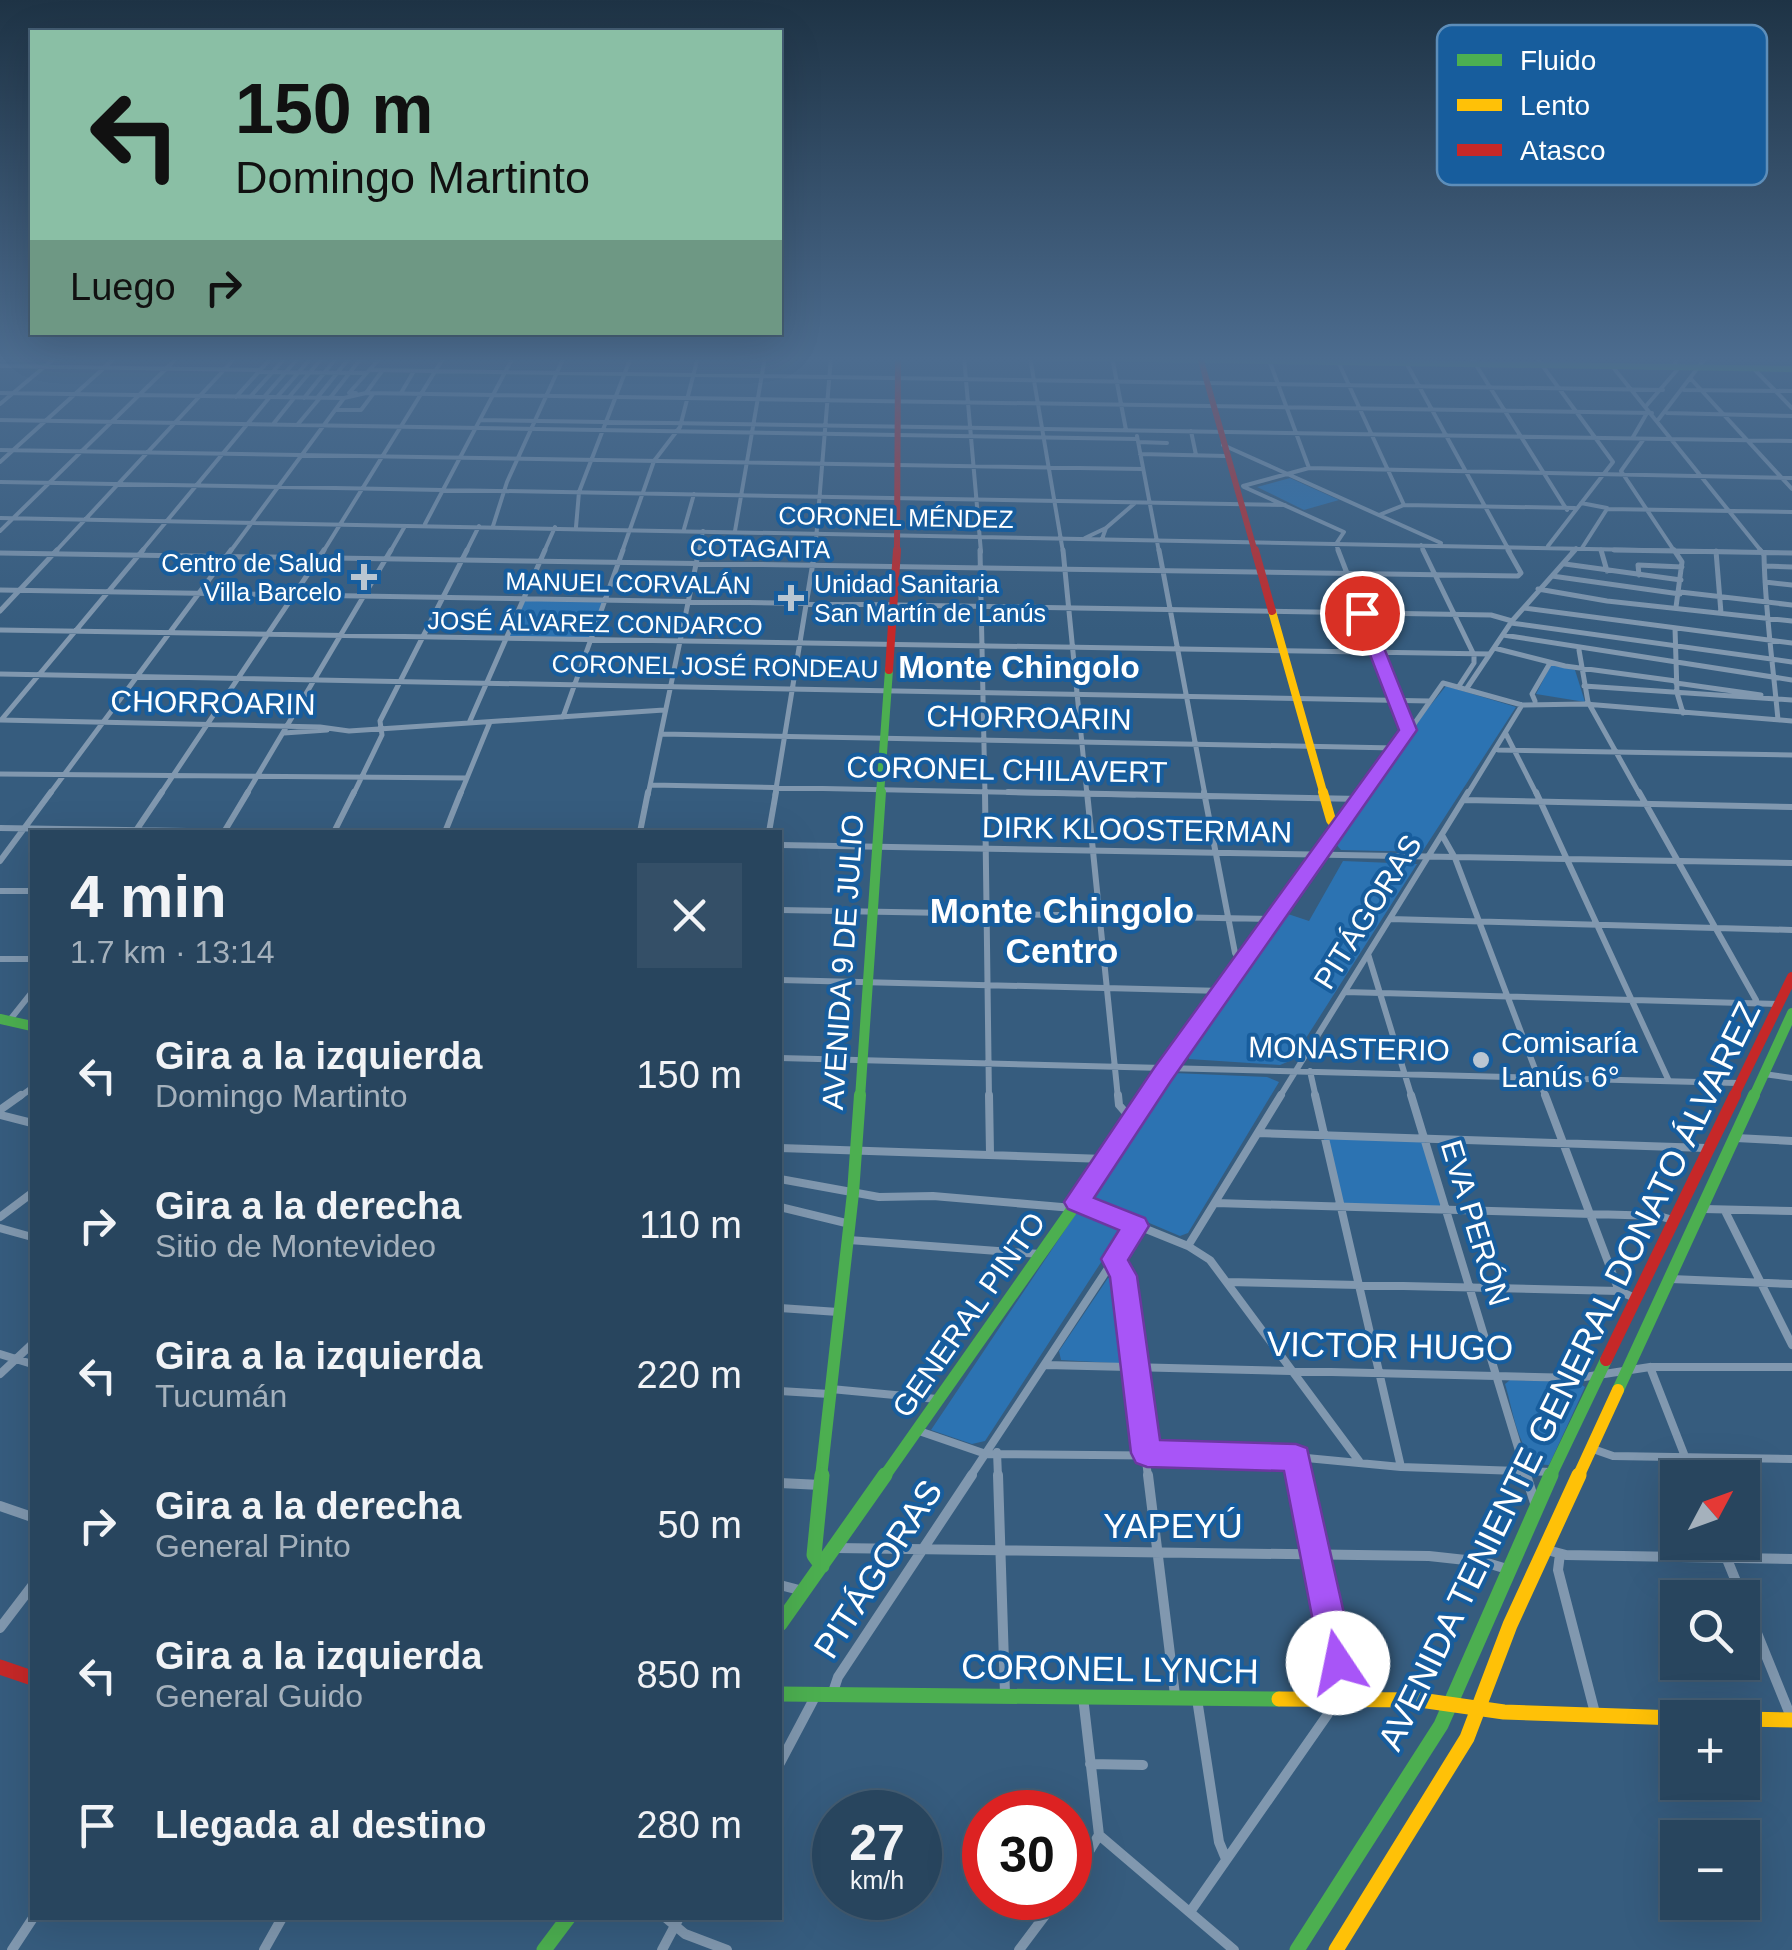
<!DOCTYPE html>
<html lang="es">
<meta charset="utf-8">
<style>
body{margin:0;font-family:Arial,sans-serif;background:#344f67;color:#f1f3f6;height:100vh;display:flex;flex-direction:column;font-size:38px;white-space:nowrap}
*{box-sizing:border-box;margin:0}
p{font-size:32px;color:#a5b1bc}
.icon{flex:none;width:55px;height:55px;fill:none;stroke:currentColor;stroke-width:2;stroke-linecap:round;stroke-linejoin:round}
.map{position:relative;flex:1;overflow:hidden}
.details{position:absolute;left:30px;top:830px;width:752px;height:1090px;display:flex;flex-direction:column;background:#28455e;border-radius:0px;box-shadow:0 10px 40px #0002,0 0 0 2px #445d73}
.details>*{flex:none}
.banner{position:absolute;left:30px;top:30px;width:752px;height:305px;border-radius:0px;box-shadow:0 10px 40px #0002,0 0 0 2px #445d73;background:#8abfa5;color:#111;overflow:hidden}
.needle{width:65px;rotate:49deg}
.controls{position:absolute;left:1660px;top:1460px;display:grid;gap:20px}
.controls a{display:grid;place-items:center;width:100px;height:100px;border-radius:0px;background:#28455e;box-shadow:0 10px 40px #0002,0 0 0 2px #445d73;font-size:50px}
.speed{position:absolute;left:812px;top:1790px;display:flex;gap:20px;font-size:50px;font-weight:700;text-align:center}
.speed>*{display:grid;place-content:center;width:130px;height:130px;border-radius:50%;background:#28455e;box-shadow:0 10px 40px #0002,0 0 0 2px #445d73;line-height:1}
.speed small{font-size:25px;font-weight:400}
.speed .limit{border:15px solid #d22;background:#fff;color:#111}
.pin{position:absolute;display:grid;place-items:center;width:85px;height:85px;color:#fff;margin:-42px;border:5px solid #fff;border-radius:50%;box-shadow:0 2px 10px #0007}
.me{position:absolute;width:110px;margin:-55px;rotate:349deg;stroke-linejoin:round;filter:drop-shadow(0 0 8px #0008)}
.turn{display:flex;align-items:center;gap:35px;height:210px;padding:0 40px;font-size:45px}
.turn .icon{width:130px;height:130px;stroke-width:2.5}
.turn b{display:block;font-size:70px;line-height:85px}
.then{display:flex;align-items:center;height:95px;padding:0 40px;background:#0003;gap:20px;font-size:38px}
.round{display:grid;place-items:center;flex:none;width:105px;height:105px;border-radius:0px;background:#344f67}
.head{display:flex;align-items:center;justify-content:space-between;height:170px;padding:0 40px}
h1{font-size:60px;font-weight:600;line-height:75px}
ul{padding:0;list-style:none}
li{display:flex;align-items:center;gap:30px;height:150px;padding:0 40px}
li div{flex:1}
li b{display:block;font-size:38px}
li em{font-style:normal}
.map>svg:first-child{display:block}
.green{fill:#2c73b2}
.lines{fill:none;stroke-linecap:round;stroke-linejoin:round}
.street-far4{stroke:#8198af;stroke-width:4}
.street-far3{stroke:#8198af;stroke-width:5}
.street-far2{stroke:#8198af;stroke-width:6}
.street-far1{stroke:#8198af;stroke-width:8}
.street{stroke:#8198af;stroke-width:10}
.fast-far4{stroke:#4caf50;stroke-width:6}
.fast-far3{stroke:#4caf50;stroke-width:8}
.fast-far2{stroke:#4caf50;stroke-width:10}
.fast-far1{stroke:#4caf50;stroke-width:12}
.fast{stroke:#4caf50;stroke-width:15}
.slow-far3{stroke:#ffc107;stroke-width:8}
.slow-far2{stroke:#ffc107;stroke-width:10}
.slow-far1{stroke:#ffc107;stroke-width:12}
.slow{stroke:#ffc107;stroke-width:15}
.jam-far4{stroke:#c62828;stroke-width:6}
.jam-far3{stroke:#c62828;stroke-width:8}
.jam-far2{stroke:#c62828;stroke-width:10}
.jam-far1{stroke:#c62828;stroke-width:12}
.jam{stroke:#c62828;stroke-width:15}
.route{fill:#a855f7;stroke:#6d37a1;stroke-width:2.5}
.poi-dot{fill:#b9c6d2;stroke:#175d9d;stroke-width:4}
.labels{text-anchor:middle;stroke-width:8;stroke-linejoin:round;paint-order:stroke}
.far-street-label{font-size:25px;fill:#fff;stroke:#175d9d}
.far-poi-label{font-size:25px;fill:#fff;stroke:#175d9d;text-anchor:end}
.street-label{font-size:30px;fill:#fff;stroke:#175d9d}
.poi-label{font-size:30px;fill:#fff;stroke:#175d9d;text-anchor:start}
.far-district-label{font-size:32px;font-weight:bold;fill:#fff;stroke:#175d9d}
.quarter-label{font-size:35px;font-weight:bold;fill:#fff;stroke:#175d9d}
.near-street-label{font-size:35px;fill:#fff;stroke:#175d9d}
.key{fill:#175d9d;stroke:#5d8eba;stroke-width:2.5}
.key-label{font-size:28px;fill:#fff}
</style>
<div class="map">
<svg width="1792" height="1950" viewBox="0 0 1792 1950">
<rect width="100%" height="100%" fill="#365c7e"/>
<path class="green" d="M1290 478 1339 500 1304 510 1257 487Z
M524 599 605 600 590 640 507 639Z
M1551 665 1575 670 1585 702 1536 694Z
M1446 686 1516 707 1422 852 1341 850 1335 843 1396 748Z
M1343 861 1417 864 1292 1060 1280 1065 1189 1059 1186 1052 1288 914 1309 921Z
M1174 1073 1267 1077 1279 1082 1188 1233 1180 1236 1090 1198Z
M1323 1135 1423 1137 1445 1210 1339 1207Z
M1083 1210 1119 1225 1122 1230 985 1441 972 1444 931 1430 1077 1212Z
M1108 1278 1121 1281 1130 1364 1061 1360 1059 1351Z
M1510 1380 1577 1382 1585 1387 1549 1465C1519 1465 1513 1408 1505 1384Z"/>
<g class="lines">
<path class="street-far4" d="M964 357 981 552
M1030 357 1063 552
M1112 357 1126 430
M1268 357 1309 468
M1336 357 1404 505
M1403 357 1510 552
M1471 357 1567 510
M1536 357 1613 462 1548 546
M0 366 260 370
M1612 366 1762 552
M1753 368 1792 408
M370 370 1663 390
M260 372 365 373
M1691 379 1792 489
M1684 390 1792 391
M0 393 344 398 366 393 1652 413
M356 393H349L381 357
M366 393 382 371
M401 393 414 371
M236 397 272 357
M250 397 286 357
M264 397 299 357
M277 397 312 357
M289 397 323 357
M304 398 337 357
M317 398 350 357
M330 398 362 357
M0 404 56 357
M1646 406 1677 370 1674 365 1678 357
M336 410H361L373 394
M1667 413 1792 416
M0 420 1137 439
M481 420 1792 441
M1658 420 1706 357
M274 423 294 398
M298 424 319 399
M1191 431 1196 455
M1137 436 1159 552
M1633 437 1647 413
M1643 440 1621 471 1675 552
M1138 442 1167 443
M1223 445 1441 543
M0 450 1142 469
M1140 454 1226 456
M0 462 116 357
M0 482 1285 505
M1243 486 1309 468 1792 478
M1244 487 1344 532 1336 544
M1581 503 1607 508
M1379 515 1404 505 1575 508
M0 518 1742 552
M425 524 513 357
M493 526 507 482 564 357
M576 527 579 492 631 357
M1106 528 1135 503
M684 529 694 494
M0 531 178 357
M735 531 765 357
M1085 538 1106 528 1102 539
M1336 544 1339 552
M1421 545 1424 552
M1582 548 1607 509 1792 512
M55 552 236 357
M141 552 269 398
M230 552 344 398
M323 552 444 357
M390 552 405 526
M466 552 479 526
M544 552 555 527
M622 552 654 461 680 427 698 357
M699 552 703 531
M815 552 831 357
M1572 552 1576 548"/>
<path class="street-far3" d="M980 550 985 795
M1063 550 1087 795
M1159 550 1205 795
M1338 550 1408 730
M1423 550 1474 655
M1601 550 1607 571
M1614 550 1792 553
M1674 550 1682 562 1676 607
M1760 550 1764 555C1765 611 1773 664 1778 720
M1716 551 1721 613
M0 553 1518 576 1521 573 1508 550
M1565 564 1681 580
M1765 566 1792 567
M1639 575 1638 565 1682 567
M1552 576 1680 594
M1765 582 1792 585
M1538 589 1607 601 1792 621
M0 590 1491 615 1512 621
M1680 592 1792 605
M1524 608 1792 643
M0 611 57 550
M1511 623 1792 662
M1675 628 1677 693 1683 713
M0 630 1490 654
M1503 635 1792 680
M1494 648 1565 666 1676 681
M1579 650 1588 702 1640 795
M0 674 1429 701
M1676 683 1761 695
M1459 686 1474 663V655
M1584 686 1792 700
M1467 688 1512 621 1575 550
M1535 701 1532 694 1550 663
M563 717 623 550
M2 719 143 550
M0 720 320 727 349 731 664 710
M469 723 545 550
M284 733 327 730
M662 734 1395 748
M1506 734 1537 795
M1498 750 1792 755
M0 774 467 778
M652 785 1135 795
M49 795 231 550
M160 795 324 550
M246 795 391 550
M353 795 382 735 380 721 467 550
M460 795 490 722
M648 795 699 550
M775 795 815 550
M1364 795 1443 683 1522 705 1585 704 1792 721
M1467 795 1522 705"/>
<path class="street-far2" d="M985 792 989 1098
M1008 792 1361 799
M1087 792 1118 1098
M1204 792 1235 953 1243 964
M1536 792 1668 1079
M1639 792 1756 1000
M1464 800 1792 807
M0 828 250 832
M1339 829 1365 792
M135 832 162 792
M224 832 248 792
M334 832 354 792
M445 832 461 792
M640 832 648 792
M769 832 776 792
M1442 835 1455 858 1546 1098
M780 845 1792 863
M0 861 51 792
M0 891H32
M780 910 1274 919
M1390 919 1792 930
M1368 954 1412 1098
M0 959H32
M780 980 1223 991
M1345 992 1778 1004
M9 1021 32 992
M780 1058 1737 1083
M1310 1071 1316 1098
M1764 1074 1792 1078
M18 1098 32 1088
M1279 1098 1468 792"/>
<path class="street-far1" d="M989 1095 990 1153
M1118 1095 1119 1105 1132 1120
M1315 1095 1401 1467
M1411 1095 1527 1477
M1545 1095 1619 1291
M0 1110 21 1095
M0 1115 32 1123
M1258 1133 1706 1148
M1736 1138 1792 1141
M780 1148 1105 1159
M780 1179 879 1197 933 1196 1073 1208
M1079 1202 1188 1246 1210 1260 1359 1461
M1216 1203 1659 1216 1673 1220
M780 1207 850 1224
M1704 1209 1792 1211
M1725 1211 1792 1345
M0 1217 32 1193
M0 1228 32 1237
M849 1240 1040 1254
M1188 1246 1281 1095
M1114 1259 1124 1277 1148 1477
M1671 1279 1792 1284
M1228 1282 1619 1291 1635 1298
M780 1308 838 1312
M0 1354 32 1364
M1046 1365 1578 1378 1650 1367H1792
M1650 1367 1693 1477
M0 1374 32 1344
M831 1389 937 1399
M780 1391 829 1394
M919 1431 986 1454 1296 1457 1401 1467 1551 1472
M1593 1449 1613 1456 1792 1459
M997 1452 998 1477
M1296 1457 1300 1477
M970 1477 1136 1226"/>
<path class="street" d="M998 1475 1005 1694
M1148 1475 1175 1695
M1300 1475 1345 1698
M1526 1475 1535 1503
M780 1483 821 1485
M0 1506 32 1517
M1720 1542 1791 1717
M836 1548 1429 1556 1484 1562 1507 1569
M1547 1550 1566 1555 1792 1559
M1560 1554 1558 1570 1595 1713
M780 1585 803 1591
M0 1628 32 1586
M833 1692 838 1677 972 1475
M1083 1697 1099 1835 1234 1950
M1197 1699 1219 1842 1226 1859
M780 1763 816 1695
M1090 1764 1143 1765
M1070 1882 1099 1835
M1190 1912 1328 1714 1329 1699
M666 1918 685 1934 727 1950
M12 1950 33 1918
M264 1950 282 1918
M662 1950 679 1918
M1019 1950 1058 1898"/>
<path class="fast-far4" d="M1016 357 1792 369"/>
<path class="fast-far3" d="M880 795 889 670"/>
<path class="fast-far2" d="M0 1019 32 1026
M860 1098 881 792
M1753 1098 1792 1013"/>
<path class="fast-far1" d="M1618 1390 1754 1095
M821 1477 853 1193 860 1095
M884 1477 1123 1137
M1550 1477 1606 1360"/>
<path class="fast" d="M822 1475 814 1555 822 1566
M780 1624 885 1475
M780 1694 1279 1699
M544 1950 568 1918
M1297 1950 1441 1725 1551 1475"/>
<path class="slow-far3" d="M1272 611 1324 795"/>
<path class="slow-far2" d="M1150 1098 1339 829 1331 820 1323 792"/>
<path class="slow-far1" d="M1123 1137 1152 1095
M1578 1477 1618 1390"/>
<path class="slow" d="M1279 1699 1420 1700 1504 1712 1678 1718
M1742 1719 1792 1720
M1336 1950 1467 1738 1510 1625 1579 1475"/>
<path class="jam-far4" d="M1200 357 1255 552
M897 552 898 357"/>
<path class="jam-far3" d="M1255 550 1272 611
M889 670 897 550"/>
<path class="jam-far2" d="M1733 1098 1792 977"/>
<path class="jam-far1" d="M1606 1360 1735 1095"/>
<path class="jam" d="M0 1667 32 1678"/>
</g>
<linearGradient id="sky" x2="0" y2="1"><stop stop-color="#1e3345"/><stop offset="0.57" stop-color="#4c6c8f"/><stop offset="1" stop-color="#4c6c8f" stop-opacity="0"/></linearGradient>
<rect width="1792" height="630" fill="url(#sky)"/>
<path class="route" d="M1362 608 1370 613 1417 730 1171 1081 1094 1198 1145 1218 1149 1226 1128 1260 1137 1276 1160 1440 1296 1444 1307 1448 1355 1663 1350 1675 1338 1679 1326 1675 1321 1663 1284 1471 1147 1467 1136 1463 1131 1453 1110 1277 1101 1259 1119 1230 1068 1209 1064 1202 1154 1068 1399 730 1354 613Z"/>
<g class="poi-dot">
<path d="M359 562h10v10h10v10h-10v10h-10v-10h-10v-10h10z"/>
<path d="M786 583h10v10h10v10h-10v10h-10v-10h-10v-10h10z"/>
<circle cx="1481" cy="1060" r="10"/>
</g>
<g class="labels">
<g class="far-street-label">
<text transform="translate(896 517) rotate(1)" y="9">CORONEL MÉNDEZ</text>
<text transform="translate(760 548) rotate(1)" y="9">COTAGAITA</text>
<text transform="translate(628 583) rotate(1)" y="9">MANUEL CORVALÁN</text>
<text transform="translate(595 623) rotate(1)" y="9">JOSÉ ÁLVAREZ CONDARCO</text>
<text transform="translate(715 666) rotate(1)" y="9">CORONEL JOSÉ RONDEAU</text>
</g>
<g class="far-poi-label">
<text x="342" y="572">Centro de Salud<tspan x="342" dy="29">Villa Barcelo</tspan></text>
<text x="814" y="593" text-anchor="start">Unidad Sanitaria<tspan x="814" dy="29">San Martín de Lanús</tspan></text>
</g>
<g class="street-label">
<text transform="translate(213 703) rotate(1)" y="10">CHORROARIN</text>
<text transform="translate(1029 718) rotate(1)" y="10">CHORROARIN</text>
<text transform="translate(1007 770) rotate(1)" y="10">CORONEL CHILAVERT</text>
<text transform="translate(1137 830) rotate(1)" y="10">DIRK KLOOSTERMAN</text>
<text transform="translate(1368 912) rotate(-58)" y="10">PITÁGORAS</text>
<text transform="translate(843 962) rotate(-86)" y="10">AVENIDA 9 DE JULIO</text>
<text transform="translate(1349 1049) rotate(1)" y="10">MONASTERIO</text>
<text transform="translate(1475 1223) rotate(73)" y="10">EVA PERÓN</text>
<text transform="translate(969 1315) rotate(-55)" y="10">GENERAL PINTO</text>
</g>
<g class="poi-label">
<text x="1501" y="1053">Comisaría<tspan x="1501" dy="34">Lanús 6°</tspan></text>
</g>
<g class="far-district-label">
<text x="1019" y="678">Monte Chingolo</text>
</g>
<g class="quarter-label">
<text x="1062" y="923">Monte Chingolo<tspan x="1062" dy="40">Centro</tspan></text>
</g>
<g class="near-street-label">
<text transform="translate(1390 1346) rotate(1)" y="12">VICTOR HUGO</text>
<text transform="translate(1569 1376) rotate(-64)" y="12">AVENIDA TENIENTE GENERAL DONATO ÁLVAREZ</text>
<text x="1173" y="1538">YAPEYÚ</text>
<text transform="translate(878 1569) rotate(-57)" y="12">PITÁGORAS</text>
<text transform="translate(1110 1669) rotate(1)" y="12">CORONEL LYNCH</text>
</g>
</g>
<rect x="1437" y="25" width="330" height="160" rx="15" class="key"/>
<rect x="1457" y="54" width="45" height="12" fill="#4caf50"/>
<rect x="1457" y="99" width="45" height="12" fill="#ffc107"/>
<rect x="1457" y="144" width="45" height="12" fill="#c62828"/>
<g class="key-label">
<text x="1520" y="70">Fluido</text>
<text x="1520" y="115">Lento</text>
<text x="1520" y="160">Atasco</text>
</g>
</svg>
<div class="controls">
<a><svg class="needle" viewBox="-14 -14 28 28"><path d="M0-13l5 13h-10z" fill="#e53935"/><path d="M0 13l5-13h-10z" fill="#a5b1bc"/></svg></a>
<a><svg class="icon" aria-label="search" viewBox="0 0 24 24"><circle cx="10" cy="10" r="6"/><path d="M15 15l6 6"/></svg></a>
<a>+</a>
<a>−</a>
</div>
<div class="speed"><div>27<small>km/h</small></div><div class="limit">30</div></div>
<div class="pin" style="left:1362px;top:613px;background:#d93025"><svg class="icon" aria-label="arrive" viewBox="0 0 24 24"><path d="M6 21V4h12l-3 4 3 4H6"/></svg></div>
<svg class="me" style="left:1338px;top:1663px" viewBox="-20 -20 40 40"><circle r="19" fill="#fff"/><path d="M0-13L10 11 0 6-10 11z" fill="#a855f7"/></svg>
<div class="banner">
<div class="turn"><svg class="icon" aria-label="left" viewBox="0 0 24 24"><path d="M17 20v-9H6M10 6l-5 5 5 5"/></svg><div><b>150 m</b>Domingo Martinto</div></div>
<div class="then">Luego<svg class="icon" aria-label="right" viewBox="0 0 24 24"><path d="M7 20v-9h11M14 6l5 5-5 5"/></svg></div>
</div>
<section class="details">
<div class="head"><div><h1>4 min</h1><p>1.7 km · 13:14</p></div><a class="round"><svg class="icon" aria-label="close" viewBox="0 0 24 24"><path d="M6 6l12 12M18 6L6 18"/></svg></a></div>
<ul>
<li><svg class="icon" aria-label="left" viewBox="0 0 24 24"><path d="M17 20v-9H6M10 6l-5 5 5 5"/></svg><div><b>Gira a la izquierda</b><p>Domingo Martinto</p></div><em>150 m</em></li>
<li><svg class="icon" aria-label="right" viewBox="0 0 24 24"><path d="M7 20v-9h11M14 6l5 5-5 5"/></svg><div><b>Gira a la derecha</b><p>Sitio de Montevideo</p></div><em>110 m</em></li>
<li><svg class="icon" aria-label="left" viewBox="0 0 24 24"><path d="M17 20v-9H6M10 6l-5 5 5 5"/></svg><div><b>Gira a la izquierda</b><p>Tucumán</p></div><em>220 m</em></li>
<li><svg class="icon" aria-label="right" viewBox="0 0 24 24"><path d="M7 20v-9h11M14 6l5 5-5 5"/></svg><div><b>Gira a la derecha</b><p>General Pinto</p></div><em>50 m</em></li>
<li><svg class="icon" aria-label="left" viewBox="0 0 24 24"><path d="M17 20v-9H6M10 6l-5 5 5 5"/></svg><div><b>Gira a la izquierda</b><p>General Guido</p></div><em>850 m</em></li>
<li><svg class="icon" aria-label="arrive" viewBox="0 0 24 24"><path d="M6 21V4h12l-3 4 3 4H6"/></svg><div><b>Llegada al destino</b></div><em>280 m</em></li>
</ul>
</section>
</div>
